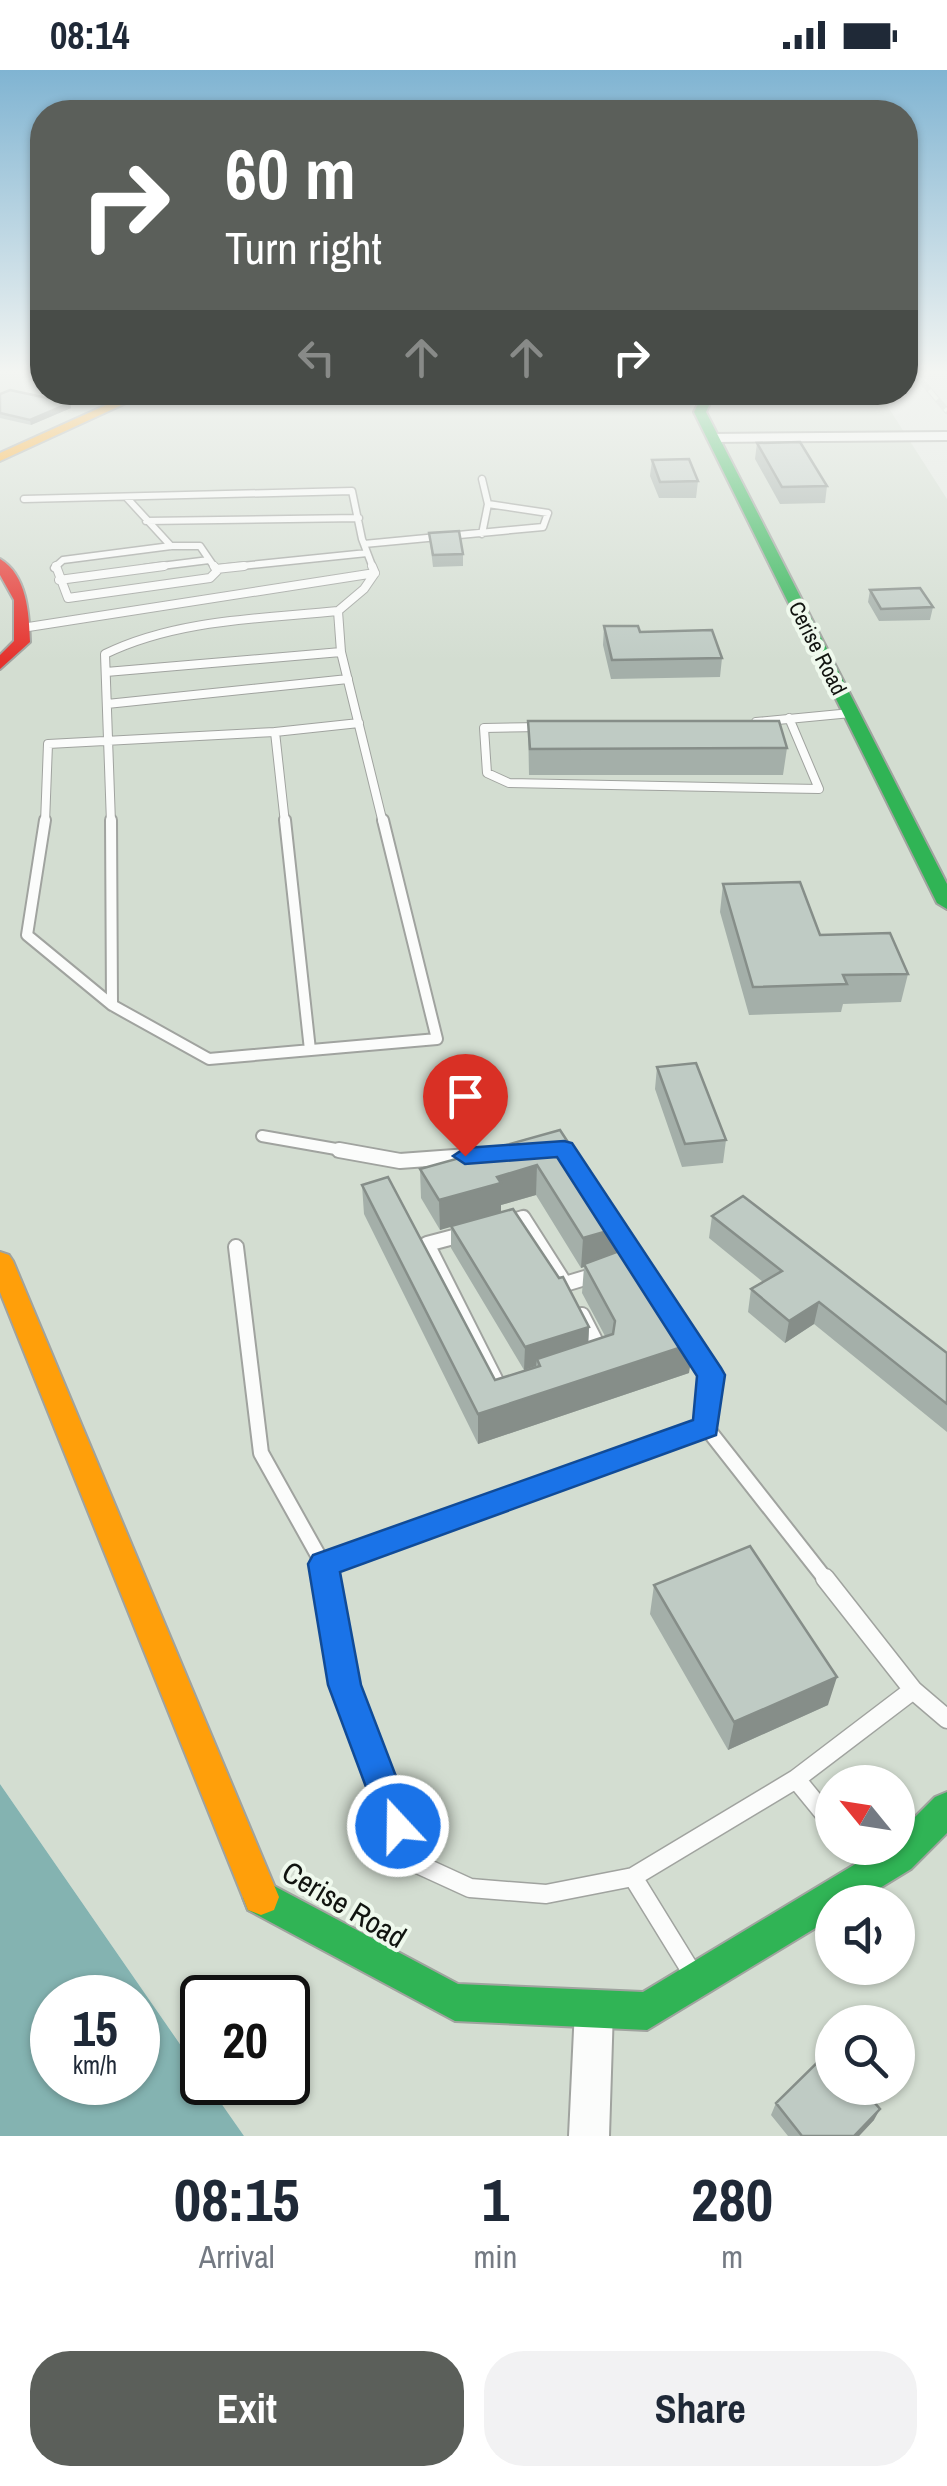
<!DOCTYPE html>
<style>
body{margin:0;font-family:"Archivo Narrow",sans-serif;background:#f2f2f3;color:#1f2937;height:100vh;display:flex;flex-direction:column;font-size:38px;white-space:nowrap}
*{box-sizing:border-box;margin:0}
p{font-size:32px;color:#747a83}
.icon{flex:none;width:55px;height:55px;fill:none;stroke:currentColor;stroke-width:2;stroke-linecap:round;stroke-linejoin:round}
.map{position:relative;height:2066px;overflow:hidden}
.side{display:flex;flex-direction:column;background:#fff;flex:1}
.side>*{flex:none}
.banner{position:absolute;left:30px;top:30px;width:888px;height:305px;border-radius:40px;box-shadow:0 2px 8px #0004;background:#5b5f5a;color:#fff;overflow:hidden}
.needle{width:65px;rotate:300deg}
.buttons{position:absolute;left:815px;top:1695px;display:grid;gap:20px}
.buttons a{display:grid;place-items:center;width:100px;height:100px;border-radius:50%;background:#fff;box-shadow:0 2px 8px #0004;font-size:50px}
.speed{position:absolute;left:30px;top:1905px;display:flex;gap:20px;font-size:50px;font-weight:700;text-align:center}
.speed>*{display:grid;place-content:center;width:130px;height:130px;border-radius:50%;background:#fff;box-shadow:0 2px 8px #0004;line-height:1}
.speed small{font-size:25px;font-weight:400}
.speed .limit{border:5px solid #111;border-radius:15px;background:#fff;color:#111}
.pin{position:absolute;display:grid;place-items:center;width:85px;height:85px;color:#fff;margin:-102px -42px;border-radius:50% 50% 50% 0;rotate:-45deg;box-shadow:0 0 10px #0007}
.pin .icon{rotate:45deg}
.me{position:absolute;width:110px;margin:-55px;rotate:339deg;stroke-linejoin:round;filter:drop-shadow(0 0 8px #0008)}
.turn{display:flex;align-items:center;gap:35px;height:210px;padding:0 30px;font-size:45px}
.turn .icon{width:130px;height:130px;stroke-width:2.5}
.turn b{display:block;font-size:70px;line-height:85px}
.lanes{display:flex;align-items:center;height:95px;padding:0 30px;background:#0003;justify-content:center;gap:50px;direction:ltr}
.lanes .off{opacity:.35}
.eta{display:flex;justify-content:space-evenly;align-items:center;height:170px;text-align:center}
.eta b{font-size:60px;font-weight:700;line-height:70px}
.button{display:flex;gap:20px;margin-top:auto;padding:20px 30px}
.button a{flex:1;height:115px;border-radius:40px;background:#5b5f5a;color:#fff;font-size:40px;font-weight:700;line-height:115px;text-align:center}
.button a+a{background:#f2f2f3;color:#1f2937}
.status{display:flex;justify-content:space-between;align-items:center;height:70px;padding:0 50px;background:#fff;direction:ltr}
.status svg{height:28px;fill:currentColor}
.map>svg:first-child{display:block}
.built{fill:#d3ddd1;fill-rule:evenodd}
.water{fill:#84b3b1;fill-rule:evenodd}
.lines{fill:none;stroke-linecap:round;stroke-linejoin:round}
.lane-far4-casing{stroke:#a0a39f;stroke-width:9}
.lane-far3-casing{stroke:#a0a39f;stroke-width:10}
.lane-far2-casing{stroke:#a0a39f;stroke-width:14}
.lane-far1-casing{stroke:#a0a39f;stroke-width:18}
.lane-casing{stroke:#a0a39f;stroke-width:21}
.street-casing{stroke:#a0a39f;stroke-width:4}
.fast-casing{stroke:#a0a39f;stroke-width:4}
.slow-casing{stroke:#a0a39f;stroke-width:4}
.jam-casing{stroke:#a0a39f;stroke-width:4}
.lane-far4{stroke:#fbfcfb;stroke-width:6}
.lane-far3{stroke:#fbfcfb;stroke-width:8}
.lane-far2{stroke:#fbfcfb;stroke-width:10}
.lane-far1{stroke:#fbfcfb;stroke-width:14}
.lane{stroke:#fbfcfb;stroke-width:18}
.street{fill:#fbfcfb;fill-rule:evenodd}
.fast{fill:#30b455;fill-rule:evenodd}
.slow{fill:#ff9f0a;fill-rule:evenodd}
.jam{fill:#e5322d;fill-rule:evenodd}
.rail-casing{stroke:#d0d2cf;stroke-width:6}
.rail{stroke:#eff9ed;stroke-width:4;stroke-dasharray:12;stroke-linecap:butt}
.wall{fill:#a4afa9;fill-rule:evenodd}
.shaded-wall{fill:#868e89}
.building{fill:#bfcbc4;stroke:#868e89;stroke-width:2.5}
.route{fill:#1a73e8;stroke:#114b97;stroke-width:2.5}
.labels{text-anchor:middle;stroke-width:8;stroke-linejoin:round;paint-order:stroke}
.far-street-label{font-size:22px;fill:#111410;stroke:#eff9ed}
.near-street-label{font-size:30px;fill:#111410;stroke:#eff9ed}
</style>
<div class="status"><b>08:14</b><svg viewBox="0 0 49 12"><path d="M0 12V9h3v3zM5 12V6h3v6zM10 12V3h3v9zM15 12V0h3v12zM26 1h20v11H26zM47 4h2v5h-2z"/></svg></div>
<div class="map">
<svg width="947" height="2066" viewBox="0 0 947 2066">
<rect width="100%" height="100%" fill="#e4e9e3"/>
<path class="built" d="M0 302H42V322L879 323 947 429V2066H244L207 2013 288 2012V1928H202V2006L0 1714ZM832 1712H898V1778H832ZM832 1832H898V1898H832ZM832 1952H898V2018H832Z"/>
<path class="water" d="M0 1714 202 2006V2012L207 2013 244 2066H0ZM52 1928H138V2012H52Z"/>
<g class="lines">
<defs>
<path id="lane-far4" d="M127 428 171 476
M24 429 352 421 362 469 373 498
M146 451 359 448
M482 464 488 434
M364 474 543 457 548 443 488 434 482 409
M171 476H200L215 498
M54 498 63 490 171 476
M145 498 209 490
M221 498 367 483"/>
<path id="lane-far3" d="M56 496 68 528 210 508 217 501 214 496
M216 499 244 496
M59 510 164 496
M338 541 341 582 383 753
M338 541 364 519 375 503
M22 558 375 503 372 496
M106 602 341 582
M107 634 348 609
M756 652 851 643
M543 657 484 658 487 703 509 713 819 719 789 648
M275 662 359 653
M45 753 48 674 275 662 285 753
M111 753 105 584C177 549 260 549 338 541"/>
<path id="lane-far2" d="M45 750 27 865 112 935
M111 750 112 935 209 989 437 969 383 750
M285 750 310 980
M262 1066 353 1082"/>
<path id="lane-far1" d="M339 1080 400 1091 482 1085
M611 1151 636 1190
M507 1153 523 1148 565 1214 595 1205
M465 1164 427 1174 500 1319 504 1318
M236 1177 261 1383 323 1494 326 1511
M582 1245 601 1282
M684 1264 711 1305 706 1357
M323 1494 706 1357 827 1511"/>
<path id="lane" d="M326 1508 345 1615 411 1791 470 1818 546 1824 633 1807 689 1898
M825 1508 913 1620
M796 1709 913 1620 947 1649
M853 1778 868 1795
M633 1807 796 1709 832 1753"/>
<path id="street" d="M947 362V370L713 372 707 368 713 364Z
M594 1920 607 1926 613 1939 609 2066H569L575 1939 581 1926Z"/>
<path id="fast" d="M704 322H715L706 342 947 814V839L937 833 694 342Z
M947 1722V1763L911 1799 857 1832H832V1848L647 1960 455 1951 248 1840 243 1827 248 1814 261 1809 458 1914 643 1922 882 1778H898V1764L935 1727Z"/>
<path id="slow" d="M135 322H150L0 391V383Z
M0 1182 9 1185 13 1191 279 1827 274 1840 261 1845 248 1840 0 1222Z"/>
<path id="jam" d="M0 489C27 505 29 543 30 572L0 599V585L14 571V530L0 505Z"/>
</defs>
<use href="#lane-far4" class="lane-far4-casing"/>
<use href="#lane-far3" class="lane-far3-casing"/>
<use href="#lane-far2" class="lane-far2-casing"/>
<use href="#lane-far1" class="lane-far1-casing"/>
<use href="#lane" class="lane-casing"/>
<use href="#street" class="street-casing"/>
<use href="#fast" class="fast-casing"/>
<use href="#slow" class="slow-casing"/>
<use href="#jam" class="jam-casing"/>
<use href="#lane-far4" class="lane-far4"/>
<use href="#lane-far3" class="lane-far3"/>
<use href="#lane-far2" class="lane-far2"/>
<use href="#lane-far1" class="lane-far1"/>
<use href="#lane" class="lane"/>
<use href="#street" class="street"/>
<use href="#fast" class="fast"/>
<use href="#slow" class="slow"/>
<use href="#jam" class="jam"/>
<defs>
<path id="rail" d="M914 302 947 341"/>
</defs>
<use href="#rail" class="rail-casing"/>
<use href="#rail" class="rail"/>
</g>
<path class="wall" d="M784 322H817L816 331H788Z
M0 324 70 333 71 338 31 355 0 348Z
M757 373 827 416 825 433 780 434 755 389Z
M652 390 698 411 696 428H659L650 406Z
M429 463 463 484V496L433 497Z
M870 520 933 537 930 550 879 551 868 532Z
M604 556 640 562 722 588 720 607 611 609 603 575Z
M528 651 787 678 783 705H529Z
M723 814 820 865 908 904 901 932 843 934 841 942 749 945 720 842Z
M657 997 726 1070 723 1093 682 1097 655 1019Z
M560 1060 620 1152 618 1181 689 1303 478 1374 364 1144 362 1115 495 1310 524 1300 451 1178V1156L440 1160 421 1128 420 1099ZM536 1125 581 1198 584 1197 582 1223 605 1266 588 1272 589 1257 501 1142V1135Z
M712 1146 947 1283V1362L814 1254 785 1273 748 1242 751 1219 763 1212 709 1168Z
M654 1515 828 1635 728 1680 650 1544Z
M776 2033 874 2050 859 2066H788L771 2045Z"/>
<path class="shaded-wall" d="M70 333 71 338 31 355 30 350Z
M537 1095 536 1125 501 1135V1143L440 1160 439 1130 497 1107Z
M620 1152 618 1181 584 1194V1197L581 1198 583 1168Z
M819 1232 814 1254 785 1273 789 1251Z
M589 1257 588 1280 537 1289 536 1296 524 1300 525 1277Z
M694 1273 689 1303 478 1374V1344Z
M837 1607 828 1635 728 1680 734 1652Z
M880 2039 874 2050 859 2066H854Z"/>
<path class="building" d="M10 320 70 333 30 350 0 343V324Z
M800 372 827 416 782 417 757 373Z
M689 389 698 411 660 412 652 390Z
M459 461 463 484 433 485 429 463Z
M920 518 933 537 881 539 870 520Z
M604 556H638L640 562 712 560 722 588 612 590Z
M528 651H779L787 678 530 679Z
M800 812 820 865 890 863 908 904 843 905 847 914 753 917 723 814Z
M696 993 726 1070 685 1074 657 997Z
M560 1060 620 1152 615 1153 618 1158 583 1168 537 1095 497 1107 501 1113 439 1130 420 1099Z
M388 1107 495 1310 540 1296 537 1289 613 1264 615 1251 584 1194 630 1177 694 1273 478 1344 362 1115Z
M743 1126 947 1283V1334L819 1232 789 1251 751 1219 782 1201 712 1146Z
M513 1139 559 1208 563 1207 589 1257 525 1277 451 1156Z
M750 1476 837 1607 734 1652 654 1515Z
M832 1978V2018H862L880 2039 854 2066H802L776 2033Z"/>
<linearGradient id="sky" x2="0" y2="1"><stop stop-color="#80b4d2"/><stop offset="0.51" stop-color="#f3f5f2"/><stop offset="1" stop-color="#f3f5f2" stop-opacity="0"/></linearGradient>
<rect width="947" height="591" fill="url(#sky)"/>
<path class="route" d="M564 1071 572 1073 721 1298 725 1305 716 1365 340 1502 361 1615 415 1756 410 1768 398 1773 385 1768 328 1615 308 1494 313 1485 693 1350 697 1306 557 1087 465 1094 453 1086 465 1078Z"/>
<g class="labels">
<g class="far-street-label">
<text transform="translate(818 578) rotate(63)" y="8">Cerise Road</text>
</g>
<g class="near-street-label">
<text transform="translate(344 1835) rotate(31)" y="10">Cerise Road</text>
</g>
</g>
</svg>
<div class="buttons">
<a><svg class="needle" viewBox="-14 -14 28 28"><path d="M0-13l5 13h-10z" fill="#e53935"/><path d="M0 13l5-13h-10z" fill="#747a83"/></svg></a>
<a><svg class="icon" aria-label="sound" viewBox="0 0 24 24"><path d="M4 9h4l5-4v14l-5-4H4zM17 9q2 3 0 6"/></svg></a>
<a><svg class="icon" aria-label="search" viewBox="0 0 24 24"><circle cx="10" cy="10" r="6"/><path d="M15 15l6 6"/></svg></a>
</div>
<div class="speed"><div>15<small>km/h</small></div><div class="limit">20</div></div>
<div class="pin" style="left:465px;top:1086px;background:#d93025"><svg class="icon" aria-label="arrive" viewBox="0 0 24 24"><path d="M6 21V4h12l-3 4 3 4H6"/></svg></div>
<svg class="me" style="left:398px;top:1756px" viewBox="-20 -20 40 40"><circle r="17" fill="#1a73e8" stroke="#fff" stroke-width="3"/><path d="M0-11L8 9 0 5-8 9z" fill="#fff"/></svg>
<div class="banner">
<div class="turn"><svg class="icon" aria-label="right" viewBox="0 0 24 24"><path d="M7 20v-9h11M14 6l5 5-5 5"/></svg><div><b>60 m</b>Turn right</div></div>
<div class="lanes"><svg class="icon off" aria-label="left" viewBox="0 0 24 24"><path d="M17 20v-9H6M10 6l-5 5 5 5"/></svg><svg class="icon off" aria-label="ahead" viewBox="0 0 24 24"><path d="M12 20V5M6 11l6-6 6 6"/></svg><svg class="icon off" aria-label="ahead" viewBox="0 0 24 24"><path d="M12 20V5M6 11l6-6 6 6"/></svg><svg class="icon" aria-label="right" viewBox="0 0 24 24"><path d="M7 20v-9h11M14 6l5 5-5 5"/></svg></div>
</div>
</div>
<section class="side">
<div class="eta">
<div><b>08:15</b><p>Arrival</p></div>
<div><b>1</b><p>min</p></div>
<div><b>280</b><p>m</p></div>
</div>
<div class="button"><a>Exit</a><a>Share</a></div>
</section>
